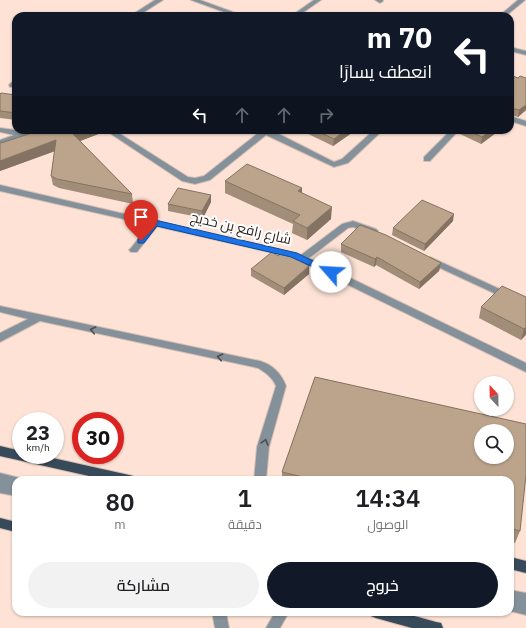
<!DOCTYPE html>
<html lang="ar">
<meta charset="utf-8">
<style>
body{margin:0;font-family:"IBM Plex Sans",Cairo,sans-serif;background:#f2f2f2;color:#202124;direction:rtl;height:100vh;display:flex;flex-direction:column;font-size:15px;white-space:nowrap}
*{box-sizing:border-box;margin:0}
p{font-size:13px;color:#757577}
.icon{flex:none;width:22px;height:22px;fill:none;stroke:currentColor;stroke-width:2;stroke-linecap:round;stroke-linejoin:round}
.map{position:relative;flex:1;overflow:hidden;direction:ltr}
.drawer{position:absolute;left:12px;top:476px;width:502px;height:140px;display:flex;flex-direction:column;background:#fff;border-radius:12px;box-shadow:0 1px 3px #0004;direction:rtl}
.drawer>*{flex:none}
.guide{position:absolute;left:12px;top:12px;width:502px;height:122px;border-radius:12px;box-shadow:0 1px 3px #0004;direction:rtl;background:#111827;color:#fff;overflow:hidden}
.needle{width:26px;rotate:338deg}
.buttons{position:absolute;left:474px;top:376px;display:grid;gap:8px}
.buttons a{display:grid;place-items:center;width:40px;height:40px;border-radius:50%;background:#fff;box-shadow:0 1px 3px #0004;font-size:20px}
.speed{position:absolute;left:12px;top:412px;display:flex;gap:8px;font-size:20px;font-weight:700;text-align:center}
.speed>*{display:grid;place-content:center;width:52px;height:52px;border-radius:50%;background:#fff;box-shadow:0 1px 3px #0004;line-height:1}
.speed small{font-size:10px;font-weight:400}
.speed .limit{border:6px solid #d22;background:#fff;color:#111}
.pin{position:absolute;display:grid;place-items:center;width:34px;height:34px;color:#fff;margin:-41px -17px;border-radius:50% 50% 50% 0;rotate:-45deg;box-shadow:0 0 4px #0007}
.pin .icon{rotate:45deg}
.me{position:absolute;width:44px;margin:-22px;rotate:296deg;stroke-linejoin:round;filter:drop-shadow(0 0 3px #0008)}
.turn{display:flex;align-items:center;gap:14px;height:84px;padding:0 16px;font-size:18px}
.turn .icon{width:52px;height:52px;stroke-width:2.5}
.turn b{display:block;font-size:28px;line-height:34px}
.lanes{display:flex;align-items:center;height:38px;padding:0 16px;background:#0003;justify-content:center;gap:20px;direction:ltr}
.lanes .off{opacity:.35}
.eta{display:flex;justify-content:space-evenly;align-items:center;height:68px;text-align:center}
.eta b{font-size:24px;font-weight:600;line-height:28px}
.cta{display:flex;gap:8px;margin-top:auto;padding:8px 16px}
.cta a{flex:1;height:46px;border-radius:24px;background:#111827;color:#fff;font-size:16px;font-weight:600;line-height:46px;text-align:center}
.cta a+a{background:#f2f2f2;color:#202124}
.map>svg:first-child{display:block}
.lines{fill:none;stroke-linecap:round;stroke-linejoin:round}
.lane-casing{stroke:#d7bfb3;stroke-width:2}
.street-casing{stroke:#d7bfb3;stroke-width:2}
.primary-casing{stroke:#d7bfb3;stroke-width:2}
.lane{fill:#85919a;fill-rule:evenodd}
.street{fill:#85919a;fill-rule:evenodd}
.primary{fill:#364a5a;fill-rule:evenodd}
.wall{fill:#a28d78;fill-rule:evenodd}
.shaded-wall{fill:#847362}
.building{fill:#bca48c;stroke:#847362;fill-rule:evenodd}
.oneway{stroke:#4e4c4c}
.route{fill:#1a73e8;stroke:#114b97}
.labels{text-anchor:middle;stroke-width:4;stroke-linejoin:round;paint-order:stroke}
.street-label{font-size:14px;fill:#2a1e18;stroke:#fff}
</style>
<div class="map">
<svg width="526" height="628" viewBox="0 0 526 628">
<rect width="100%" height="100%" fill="#fde2d5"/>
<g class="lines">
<defs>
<path id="lane" d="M155 220 159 223 158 225 137 252H131L129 250 131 248 152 221Z
M0 473 20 478 21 480H16V496L0 493Z
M510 590 526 593V615L510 611Z"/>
<path id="street" d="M155 0H163L138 16H130Z
M191 0H200L244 16H235Z
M314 0H321L298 16H291Z
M375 0H383V1L380 3Z
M518 0H525L506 16H499Z
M510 47 526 51V55L510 51Z
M13 81H16V86L10 87 9 85Z
M510 116 526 121V126L510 121Z
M0 128 23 131 38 130 0 145V140L14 135 0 132Z
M105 130H114L188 177 195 178 204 176 262 130H271L334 162 342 159 374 130H383L348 163 334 167 266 135 210 180 195 184 182 181Z
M451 130H459L430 161H424V157Z
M0 185 301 255 342 224 353 221 376 229 378 231 376 233 373 234 353 227 348 228 309 258 526 363V372L291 257 0 191Z
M430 257 526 301V308L427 262 425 260Z
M0 306 260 361C273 365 281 373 286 386L269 447 266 480H254L257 447 276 386C272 377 266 373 258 368L40 321 0 342V333L28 319 0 312Z
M212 612H226L229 628H215Z
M275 612H289L280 628H266Z"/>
<path id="primary" d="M0 446 21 451V455H39L129 475 133 476 135 480H107L0 456Z
M0 518 16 522V532L0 528Z
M510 557 526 561V573L510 569Z
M369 612H400L436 622 441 623 443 628H412L376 618 371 616Z"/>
</defs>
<use href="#lane" class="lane-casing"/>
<use href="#street" class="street-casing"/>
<use href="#primary" class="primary-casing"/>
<use href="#lane" class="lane"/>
<use href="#street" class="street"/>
<use href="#primary" class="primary"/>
</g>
<path class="wall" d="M510 75 518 78H526V110L518 117 511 115 510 122Z
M0 94 16 95V120L0 118Z
M300 130H356L333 146Z
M459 130H500L481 144 458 133Z
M101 133 80 141 132 194 133 204 59 188 53 185 51 176 55 151 0 171V142L1 143Z
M225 181 302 188V193L331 219 307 240 292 233 293 224 225 193Z
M211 195V202L203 218 168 211V204Z
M453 221 424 251 392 235 393 228Z
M341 244 441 263 439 271 419 289 376 265 374 267 341 252Z
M251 269 309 274 284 295 251 276Z
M526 297V335L521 340 479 318 481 307Z
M315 377 526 424V475L520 531 515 543 510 542V480H282V472ZM481 431H507V457H481Z"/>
<path class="shaded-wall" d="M526 105V110L518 117 519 110Z
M84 130H101V133L75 143 73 134Z
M215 130H231L215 133Z
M346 130H356L333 146 334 139Z
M492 130H500L481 144 482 137Z
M56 140 58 150 0 171V161Z
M302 188V200L298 191Z
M211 195V202L203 218 202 211Z
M332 207 331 219 307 240V228Z
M454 214 453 221 424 251 425 244Z
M377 257 376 265 374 267 375 259Z
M441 263 439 271 419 289 420 282Z
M309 266V274L284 295V288Z
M526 327V334L521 340 524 329Z"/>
<path class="building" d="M510 75 518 78 520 76 526 78V105L519 110 511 108V116L510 117Z
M1 93 16 95V113L0 111V94Z
M41 130H84L73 134 132 194 57 179 51 176 56 140 0 161V142L1 143Z
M315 130H346L334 139Z
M467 130H492L482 137Z
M247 164 302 188 298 191 332 207 307 228 293 221 300 215 225 181Z
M178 188 211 195 202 211 168 204Z
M422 200 454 214 425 244 393 228Z
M360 225 386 235 441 263 420 282 377 257 375 259 341 244Z
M272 252 278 256 283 252 309 266 284 288 251 269Z
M502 286 526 297V327L524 329 481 307Z
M315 377 526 424V475L520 531 510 528V480H315L282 472ZM481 431H507V457H481Z"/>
<defs><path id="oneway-chevron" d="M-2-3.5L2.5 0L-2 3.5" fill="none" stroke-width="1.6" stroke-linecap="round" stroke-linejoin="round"/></defs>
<g class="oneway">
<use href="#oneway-chevron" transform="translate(93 330) rotate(-168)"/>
<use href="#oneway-chevron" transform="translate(220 357) rotate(-168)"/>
<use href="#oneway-chevron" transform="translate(265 442) rotate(-74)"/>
</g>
<path class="route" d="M155 220 297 253 335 272 331 275 291 257 157 226 144 243H138V239L152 221Z"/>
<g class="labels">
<g class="street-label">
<text transform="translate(241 228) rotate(13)" y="5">شارع رافع بن خديج</text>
</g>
</g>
</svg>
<div class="buttons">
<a><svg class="needle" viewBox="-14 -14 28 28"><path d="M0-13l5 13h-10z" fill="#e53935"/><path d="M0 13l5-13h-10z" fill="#757577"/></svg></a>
<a><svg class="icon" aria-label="search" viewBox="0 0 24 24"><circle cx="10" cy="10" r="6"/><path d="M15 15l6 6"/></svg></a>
</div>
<div class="speed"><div>23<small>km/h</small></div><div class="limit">30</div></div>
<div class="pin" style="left:141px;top:241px;background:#d93025"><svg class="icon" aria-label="arrive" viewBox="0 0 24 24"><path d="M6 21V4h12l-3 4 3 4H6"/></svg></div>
<svg class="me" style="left:331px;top:272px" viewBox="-20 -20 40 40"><circle r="19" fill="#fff"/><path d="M0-13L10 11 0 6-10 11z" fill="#1a73e8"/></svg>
<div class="guide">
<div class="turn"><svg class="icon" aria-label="left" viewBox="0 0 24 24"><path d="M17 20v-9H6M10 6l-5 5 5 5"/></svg><div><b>70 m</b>انعطف يسارًا</div></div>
<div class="lanes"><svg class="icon" aria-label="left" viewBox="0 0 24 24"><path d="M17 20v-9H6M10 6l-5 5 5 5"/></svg><svg class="icon off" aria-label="ahead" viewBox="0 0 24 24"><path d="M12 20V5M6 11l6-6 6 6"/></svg><svg class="icon off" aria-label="ahead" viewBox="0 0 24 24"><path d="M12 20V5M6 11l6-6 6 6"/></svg><svg class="icon off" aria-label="right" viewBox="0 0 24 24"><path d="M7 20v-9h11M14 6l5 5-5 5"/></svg></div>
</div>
<section class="drawer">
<div class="eta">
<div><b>14:34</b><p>الوصول</p></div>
<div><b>1</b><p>دقيقة</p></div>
<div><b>80</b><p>m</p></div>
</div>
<div class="cta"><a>خروج</a><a>مشاركة</a></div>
</section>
</div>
